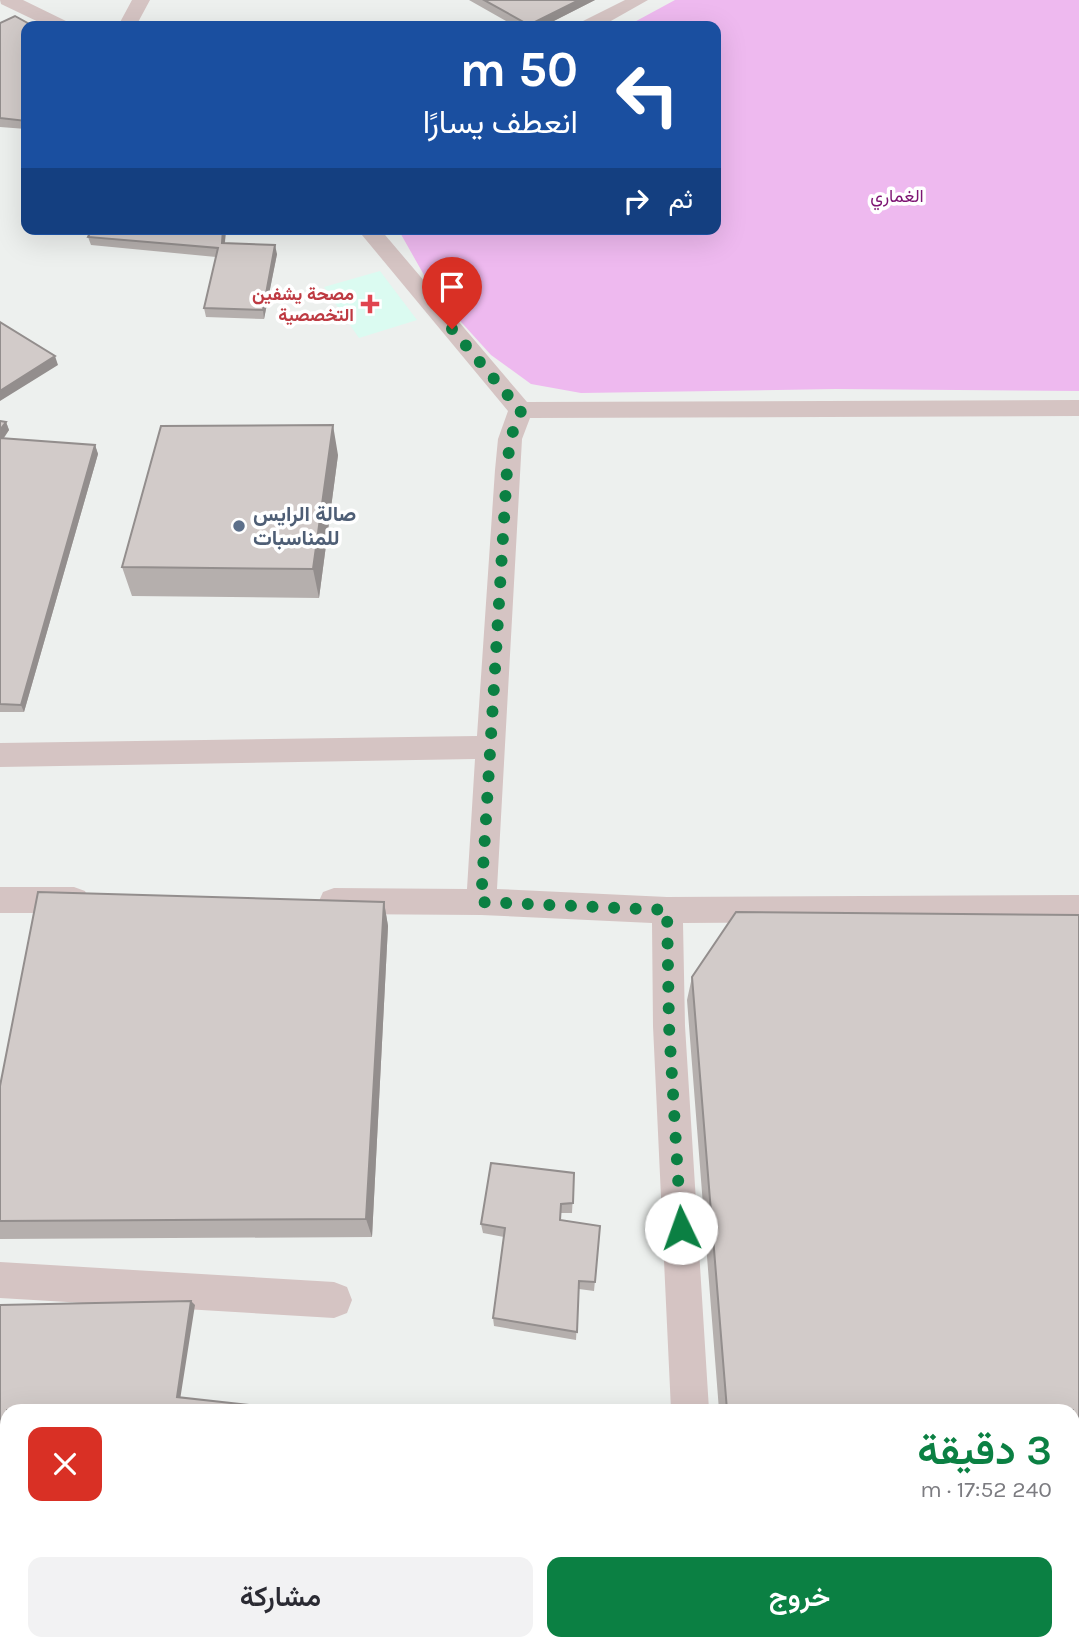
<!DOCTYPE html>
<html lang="ar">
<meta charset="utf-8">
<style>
body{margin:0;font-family:Karla,Vazirmatn,sans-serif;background:#f2f2f3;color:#2b2b33;direction:rtl;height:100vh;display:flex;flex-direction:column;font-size:26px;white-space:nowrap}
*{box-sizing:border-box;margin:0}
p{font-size:23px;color:#7c7c81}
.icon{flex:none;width:38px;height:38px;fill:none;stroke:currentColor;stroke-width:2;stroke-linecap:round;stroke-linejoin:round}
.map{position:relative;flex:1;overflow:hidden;direction:ltr}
.details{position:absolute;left:0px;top:1404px;width:1080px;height:247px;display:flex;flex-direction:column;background:#fff;border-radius:21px 21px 0 0;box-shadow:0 7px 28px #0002;direction:rtl}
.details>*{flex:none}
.top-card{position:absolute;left:21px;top:21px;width:700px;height:214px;border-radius:14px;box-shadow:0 7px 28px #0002;direction:rtl;background:#1a4fa0;color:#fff;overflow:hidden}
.pin{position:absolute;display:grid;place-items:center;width:60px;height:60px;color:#fff;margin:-72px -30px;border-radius:50% 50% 50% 0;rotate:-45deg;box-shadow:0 0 7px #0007}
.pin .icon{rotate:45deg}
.me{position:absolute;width:77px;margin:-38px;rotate:357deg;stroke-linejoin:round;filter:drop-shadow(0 0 5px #0008)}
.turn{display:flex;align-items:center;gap:24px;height:147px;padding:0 28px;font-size:32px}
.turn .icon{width:91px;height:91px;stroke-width:2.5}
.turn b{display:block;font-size:49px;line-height:60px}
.then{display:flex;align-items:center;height:66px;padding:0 28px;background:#0003;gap:14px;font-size:26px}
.round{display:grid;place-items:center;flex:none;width:74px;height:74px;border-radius:14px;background:#f2f2f3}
.head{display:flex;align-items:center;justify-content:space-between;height:119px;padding:0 28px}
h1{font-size:42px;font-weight:600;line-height:52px;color:#0b8043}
.action{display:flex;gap:14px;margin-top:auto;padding:14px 28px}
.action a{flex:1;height:80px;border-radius:14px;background:#0b8043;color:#fff;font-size:28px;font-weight:600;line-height:80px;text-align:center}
.action a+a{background:#f2f2f3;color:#2b2b33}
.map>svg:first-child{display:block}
.medical{fill:#dbfbf1}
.green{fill:#eeb9ef}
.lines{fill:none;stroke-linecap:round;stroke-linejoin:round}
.street{fill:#d5c4c3;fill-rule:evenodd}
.wall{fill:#b5afad}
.shaded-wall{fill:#938e8d}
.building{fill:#d2cbc9;stroke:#938e8d;stroke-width:2}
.route{stroke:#0b8043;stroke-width:12;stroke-dasharray:0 21.6}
.health-dot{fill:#e0444e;stroke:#fff;stroke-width:2.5}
.service-dot{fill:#5c6f8a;stroke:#fff;stroke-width:2.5}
.labels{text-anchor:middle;stroke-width:7;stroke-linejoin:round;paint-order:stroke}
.far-park-label{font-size:18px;fill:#7d1473;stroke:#fff}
.far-health-label{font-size:18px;font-weight:bold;fill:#be3a42;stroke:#fff;text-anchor:end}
.service-label{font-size:21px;font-weight:bold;fill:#4e5e75;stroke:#fff;text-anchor:start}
</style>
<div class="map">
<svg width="1079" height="1650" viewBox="0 0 1079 1650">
<rect width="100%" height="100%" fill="#edf0ee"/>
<path class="medical" d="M380 271 417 320 359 338 324 287Z"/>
<path class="green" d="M675 0H1079V391L836 389 581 393 531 384 491 355 433 291 398 229H716V26H627Z"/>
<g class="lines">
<path class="street" d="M0 0H23L68 22 71 26H47L1 4Z
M132 0H150L136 26H118Z
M625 0H648L602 26H578L581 22Z
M357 229H380L527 402 1079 400V416L530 418 522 439 497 889 667 897 1079 895V921L683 923 685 1026 709 1410H671L653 1026 652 923 481 915 334 914 323 910 319 901 323 892 334 888 467 889 475 759 0 767V743L477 736 495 470 498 439 508 411Z
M0 887H74L85 891 89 900 85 909 74 913H0Z
M0 1262 334 1282 347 1287 352 1300 347 1313 334 1318 0 1298Z
M683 1643H723L724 1650H684Z"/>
</g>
<path class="wall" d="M469 0H595L544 26H515Z
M0 23 26 26V129L0 127Z
M92 229H226L225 243 277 254 264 319 206 317 204 308 216 257 91 245 88 237Z
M0 421 6 422 9 430 4 438 95 445 98 454 24 712H0Z
M338 455 319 598 132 596 122 567Z
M384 902 388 926 372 1237 0 1239V1086Z
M736 912 1079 915V1650H738V1643H1073V1410H719L687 1000 692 977Z
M574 1173 572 1213H561L560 1220 600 1226 594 1291 579 1289 576 1340 494 1326 493 1318 504 1237 483 1233 481 1224Z"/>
<path class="shaded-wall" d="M579 0H595L544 26H529Z
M223 229H226L224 251 222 243Z
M275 245 277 254 264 319 263 310Z
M55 356 58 365 0 401V391Z
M6 422 9 430 0 443V430Z
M333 425 338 455 319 598 313 569Z
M95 445 98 454 24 712 21 705Z
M384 902 388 926 372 1237 366 1219Z
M191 1301 195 1305 180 1400 177 1397Z
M254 1643H257L256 1650H253Z"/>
<path class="building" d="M484 0H579L529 25Z
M15 16 33 26H26V121L0 118V23Z
M92 229H223L222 243 275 245 263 310 204 308 218 248 88 237Z
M0 322 55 356 0 391Z
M0 421 6 422 0 430Z
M333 425 313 569 122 567 161 426Z
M0 438 95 445 21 705 0 704Z
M38 892 384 902 366 1219 0 1221V1086Z
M736 912 1079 915V1650H746V1643H1073V1410H727L692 977Z
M491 1163 574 1173 573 1203 561 1204 560 1220 600 1226 595 1282 579 1281 577 1332 493 1318 505 1228 481 1224Z
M191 1301 177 1397 284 1409V1410H7V1643H254L253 1650H0V1305Z"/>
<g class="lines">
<path class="route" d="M452 329 521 411 510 439 507 470 481 902 667 910 669 1026 681 1228"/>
</g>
<path class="health-dot" d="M366.5 293.5h7v7h7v7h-7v7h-7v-7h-7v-7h7z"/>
<circle class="service-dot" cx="239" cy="526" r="7"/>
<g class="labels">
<g class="far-park-label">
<text x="897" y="202">الغماري</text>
</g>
<g class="far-health-label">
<text x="354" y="300">مصحة يشفين<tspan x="354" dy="21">التخصصية</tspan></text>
</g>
<g class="service-label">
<text x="253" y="521">صالة الرايس<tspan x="253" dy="24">للمناسبات</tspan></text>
</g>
</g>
</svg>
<div class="pin" style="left:452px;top:329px;background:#d93025"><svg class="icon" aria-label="arrive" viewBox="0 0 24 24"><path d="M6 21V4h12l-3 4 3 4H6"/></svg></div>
<svg class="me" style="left:681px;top:1228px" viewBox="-20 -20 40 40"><circle r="19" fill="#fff"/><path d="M0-13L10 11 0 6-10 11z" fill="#0b8043"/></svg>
<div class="top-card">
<div class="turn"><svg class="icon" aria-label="left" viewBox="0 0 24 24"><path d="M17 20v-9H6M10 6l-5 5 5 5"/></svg><div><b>50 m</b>انعطف يسارًا</div></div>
<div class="then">ثم<svg class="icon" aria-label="right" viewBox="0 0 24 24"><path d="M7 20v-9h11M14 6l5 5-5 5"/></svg></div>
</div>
<section class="details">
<div class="head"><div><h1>3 دقيقة</h1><p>240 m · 17:52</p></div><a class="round" style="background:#d93025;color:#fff"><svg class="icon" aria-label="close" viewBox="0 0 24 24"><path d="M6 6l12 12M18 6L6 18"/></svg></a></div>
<div class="action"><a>خروج</a><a>مشاركة</a></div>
</section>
</div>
